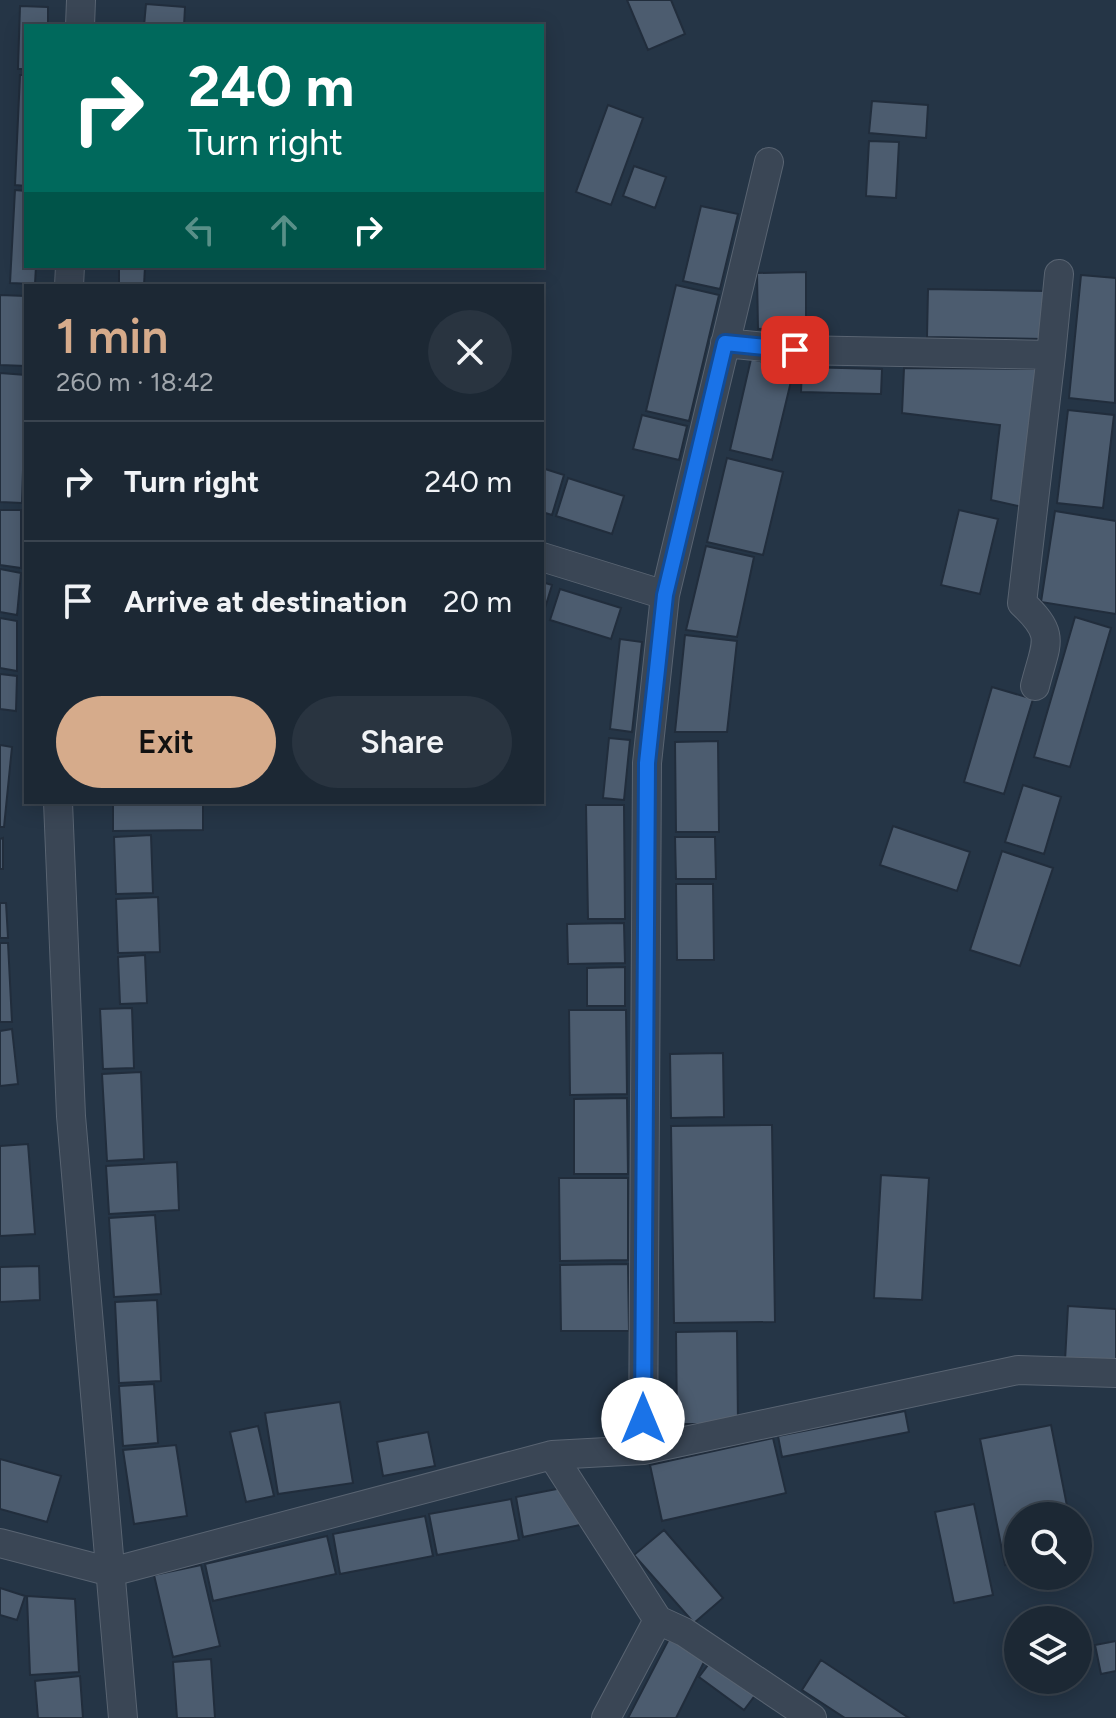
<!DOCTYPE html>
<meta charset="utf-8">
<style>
body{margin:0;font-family:Figtree,sans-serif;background:#293440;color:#f1f3f6;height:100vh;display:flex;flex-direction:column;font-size:30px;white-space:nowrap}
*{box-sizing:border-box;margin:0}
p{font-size:26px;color:#a0a6ac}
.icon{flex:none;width:44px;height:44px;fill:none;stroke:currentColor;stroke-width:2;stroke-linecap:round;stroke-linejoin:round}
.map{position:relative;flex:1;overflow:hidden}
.details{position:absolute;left:24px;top:284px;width:520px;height:520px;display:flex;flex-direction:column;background:#1c2834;border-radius:0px;box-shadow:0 4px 20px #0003,0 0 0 2px #3a444f}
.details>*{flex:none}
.hud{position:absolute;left:24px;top:24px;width:520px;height:244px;border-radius:0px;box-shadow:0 4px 20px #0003,0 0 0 2px #3a444f;background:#00695c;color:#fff;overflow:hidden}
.controls{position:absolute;left:1004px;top:1502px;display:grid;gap:16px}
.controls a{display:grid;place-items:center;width:88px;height:88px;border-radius:50%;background:#1c2834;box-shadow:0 4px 20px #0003,0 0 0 2px #3a444f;font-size:40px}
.pin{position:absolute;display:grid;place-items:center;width:68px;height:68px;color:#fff;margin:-34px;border-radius:16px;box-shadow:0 4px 12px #0006}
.me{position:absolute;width:88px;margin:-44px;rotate:0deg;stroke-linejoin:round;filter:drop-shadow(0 0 6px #0008)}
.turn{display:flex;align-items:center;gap:28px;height:168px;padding:0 32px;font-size:36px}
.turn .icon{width:104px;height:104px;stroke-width:2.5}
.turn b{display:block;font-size:56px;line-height:68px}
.lanes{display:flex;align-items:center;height:76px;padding:0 32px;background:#0003;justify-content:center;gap:40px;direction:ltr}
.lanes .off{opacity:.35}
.round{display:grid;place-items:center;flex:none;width:84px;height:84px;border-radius:42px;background:#293440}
.overview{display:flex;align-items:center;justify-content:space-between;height:136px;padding:0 32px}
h1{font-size:48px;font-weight:600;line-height:60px;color:#d6ab8b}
.cta{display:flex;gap:16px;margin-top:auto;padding:16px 32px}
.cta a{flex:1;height:92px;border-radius:48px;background:#d6ab8b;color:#111;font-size:32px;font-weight:600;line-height:92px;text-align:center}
.cta a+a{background:#293440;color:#f1f3f6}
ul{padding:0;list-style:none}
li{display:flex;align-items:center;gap:24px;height:120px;padding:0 32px;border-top:2px solid #3a444f}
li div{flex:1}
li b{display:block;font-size:30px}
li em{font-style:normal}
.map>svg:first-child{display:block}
.building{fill:#4c5c6f;stroke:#212d3c;stroke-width:2}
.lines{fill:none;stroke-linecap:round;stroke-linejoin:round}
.minor-casing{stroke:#596472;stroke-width:30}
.minor{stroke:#3a4655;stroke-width:28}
.route-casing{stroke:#114b97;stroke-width:20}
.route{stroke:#1a73e8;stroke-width:14}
</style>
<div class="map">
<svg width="1116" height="1718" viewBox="0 0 1116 1718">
<rect width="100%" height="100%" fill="#253546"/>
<path class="building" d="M627 0H671L685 34 648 50Z
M146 4 185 7 184 26H144Z
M20 6 48 7V26H26V69H18Z
M20 75H26V186L15 185Z
M872 101 928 105 926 138 869 133Z
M608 105 643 118 611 205 576 192Z
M869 141 899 142 896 198 866 196Z
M634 166 666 177 655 208 623 196Z
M15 190 26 191V266H36L35 284 10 283Z
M701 206 738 214 720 289 683 281Z
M119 266H145L144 286H119Z
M806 272V328L758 329 757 273Z
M1081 275 1116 278 1115 403 1069 398Z
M676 285 719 295 689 421 646 411Z
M928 289 1046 291 1045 339 927 337Z
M0 295 26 296V366L0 365Z
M751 359 794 369 772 460 730 450Z
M802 367 882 369 881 394 801 392Z
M904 368 1043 369 1023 507 991 500 1000 425 902 413Z
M0 373 26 375 22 503 0 502Z
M1068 410 1114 415 1103 508 1057 503Z
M642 415 687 426 679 460 633 449Z
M727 458 783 472 763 555 707 542Z
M542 468 564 475 552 515 542 512Z
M568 478 624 496 612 534 556 516Z
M0 510H21V568L0 565Z
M959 510 998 519 980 594 941 585Z
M1055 511 1116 521V614L1041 602Z
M706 546 754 557 737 637 686 630Z
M0 569 21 573 17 615 0 612Z
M542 582 552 585 542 618Z
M560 589 621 608 611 639 550 620Z
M1075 617 1111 628 1070 767 1034 757Z
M0 618 17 621V671L0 668Z
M685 635 737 641 727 732H675Z
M620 639 642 642 632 732 610 729Z
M0 674 17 676 16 711 0 709Z
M992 687 1033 699 1004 794 964 782Z
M609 738 630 740 624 800 603 798Z
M718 741 719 832H676L675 742Z
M0 745 12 747 4 827H0Z
M1023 785 1061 797 1044 854 1005 842Z
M113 802H203V830L113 831Z
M586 805H624L625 919H588Z
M893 826 970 852 957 891 880 865Z
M151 835 153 893 116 894 114 837Z
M675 837H715L716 879H676Z
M3 838V869H0V839Z
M1002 851 1053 868 1020 966 970 950Z
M676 884H713L714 960H677Z
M158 897 160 952 118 953 116 899Z
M0 903H6L8 938H0Z
M624 923 625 963 568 964 567 924Z
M0 943H8L12 1022H0Z
M145 955 147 1003 120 1004 118 957Z
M625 967V1006H587V968Z
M132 1008 134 1068 103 1069 100 1009Z
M569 1010H626L627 1094 570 1095Z
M12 1029 18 1084 0 1086V1031Z
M723 1053 724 1117 671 1118 670 1054Z
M141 1072 144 1159 107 1161 102 1074Z
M627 1098 628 1174H574V1099Z
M772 1125 775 1322 674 1323 671 1126Z
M28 1144 35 1234 0 1236V1146Z
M177 1162 179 1210 109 1214 106 1166Z
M881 1175 929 1178 922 1300 874 1298Z
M559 1178H628V1260L560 1261Z
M155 1215 161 1294 114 1297 109 1218Z
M628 1264 629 1331H561L560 1265Z
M39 1266 40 1300 0 1302V1267Z
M157 1300 161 1381 119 1383 115 1302Z
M1068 1306 1116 1309V1365L1065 1361Z
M737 1331 738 1424H677L676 1332Z
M154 1384 158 1443 123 1446 119 1386Z
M340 1402 353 1483 278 1494 265 1413Z
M905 1411 909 1432 782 1457 778 1436Z
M1051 1425 1069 1516H1018V1563L1005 1565 980 1439Z
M258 1426 274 1496 246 1502 230 1432Z
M428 1432 435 1466 383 1476 377 1442Z
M773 1438 786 1493 662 1521 650 1465Z
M176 1445 187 1516 134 1524 123 1450Z
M0 1459 61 1476 47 1522 0 1509Z
M572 1486 580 1525 523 1537 516 1497Z
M511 1499 519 1540 437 1555 429 1514Z
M974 1504 993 1595 954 1603 935 1512Z
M425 1516 433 1556 340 1574 333 1534Z
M664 1530 723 1598 694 1623 634 1555Z
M327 1536 336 1574 213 1601 205 1564Z
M201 1565 220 1646 173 1657 154 1575Z
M0 1588 25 1596 17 1620 0 1615Z
M27 1596 75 1599 79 1672 30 1675Z
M671 1635 708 1654 676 1718H628Z
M1116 1641V1671L1101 1674 1095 1645Z
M714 1657 759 1690 744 1710 699 1677Z
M211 1659 215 1718H177L173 1662Z
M821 1660 909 1718H845L802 1690Z
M80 1676 83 1718H38L35 1681Z"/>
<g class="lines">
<defs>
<path id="minor" d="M80 26 81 0
M69 286 70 266
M725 343 795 350 1051 355 1059 274
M542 557 665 595
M1035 686C1046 642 1057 636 1022 603L1051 355
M58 802 71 1116 123 1718
M643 1450 647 763 665 595 769 162
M552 1455 658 1620 606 1718
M0 1543 111 1572 552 1455 643 1450 1018 1370 1116 1373
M658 1620 684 1632 812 1718"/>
</defs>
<use href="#minor" class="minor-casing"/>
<use href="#minor" class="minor"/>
</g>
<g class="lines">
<defs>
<path id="route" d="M643 1419 647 763 665 595 725 343 795 350"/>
</defs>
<use href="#route" class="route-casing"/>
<use href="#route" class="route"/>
</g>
</svg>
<div class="controls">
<a><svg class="icon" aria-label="search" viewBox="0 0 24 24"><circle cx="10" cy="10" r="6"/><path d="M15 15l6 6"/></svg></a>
<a><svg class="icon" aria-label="layers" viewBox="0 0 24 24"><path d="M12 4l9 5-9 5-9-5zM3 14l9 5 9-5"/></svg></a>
</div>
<div class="pin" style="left:795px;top:350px;background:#d93025"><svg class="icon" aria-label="arrive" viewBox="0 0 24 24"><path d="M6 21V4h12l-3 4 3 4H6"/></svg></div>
<svg class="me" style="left:643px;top:1419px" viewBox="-20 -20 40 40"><circle r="19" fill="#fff"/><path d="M0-13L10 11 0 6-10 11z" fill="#1a73e8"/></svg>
<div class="hud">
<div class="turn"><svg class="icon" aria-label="right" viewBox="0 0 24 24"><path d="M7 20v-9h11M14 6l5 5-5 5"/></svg><div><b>240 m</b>Turn right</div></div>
<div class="lanes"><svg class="icon off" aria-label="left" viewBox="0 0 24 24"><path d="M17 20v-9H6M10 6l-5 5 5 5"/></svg><svg class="icon off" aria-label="ahead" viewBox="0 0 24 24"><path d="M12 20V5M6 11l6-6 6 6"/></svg><svg class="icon" aria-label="right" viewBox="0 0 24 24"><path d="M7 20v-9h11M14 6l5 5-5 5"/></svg></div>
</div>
<section class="details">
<div class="overview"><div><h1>1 min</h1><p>260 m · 18:42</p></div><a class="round"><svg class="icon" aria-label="close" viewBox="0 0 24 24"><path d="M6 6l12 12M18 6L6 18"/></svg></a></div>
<ul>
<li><svg class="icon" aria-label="right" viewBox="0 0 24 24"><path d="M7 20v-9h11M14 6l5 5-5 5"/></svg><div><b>Turn right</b></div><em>240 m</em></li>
<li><svg class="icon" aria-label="arrive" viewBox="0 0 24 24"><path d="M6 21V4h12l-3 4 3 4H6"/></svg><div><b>Arrive at destination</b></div><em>20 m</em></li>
</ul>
<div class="cta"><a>Exit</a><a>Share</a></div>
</section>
</div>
